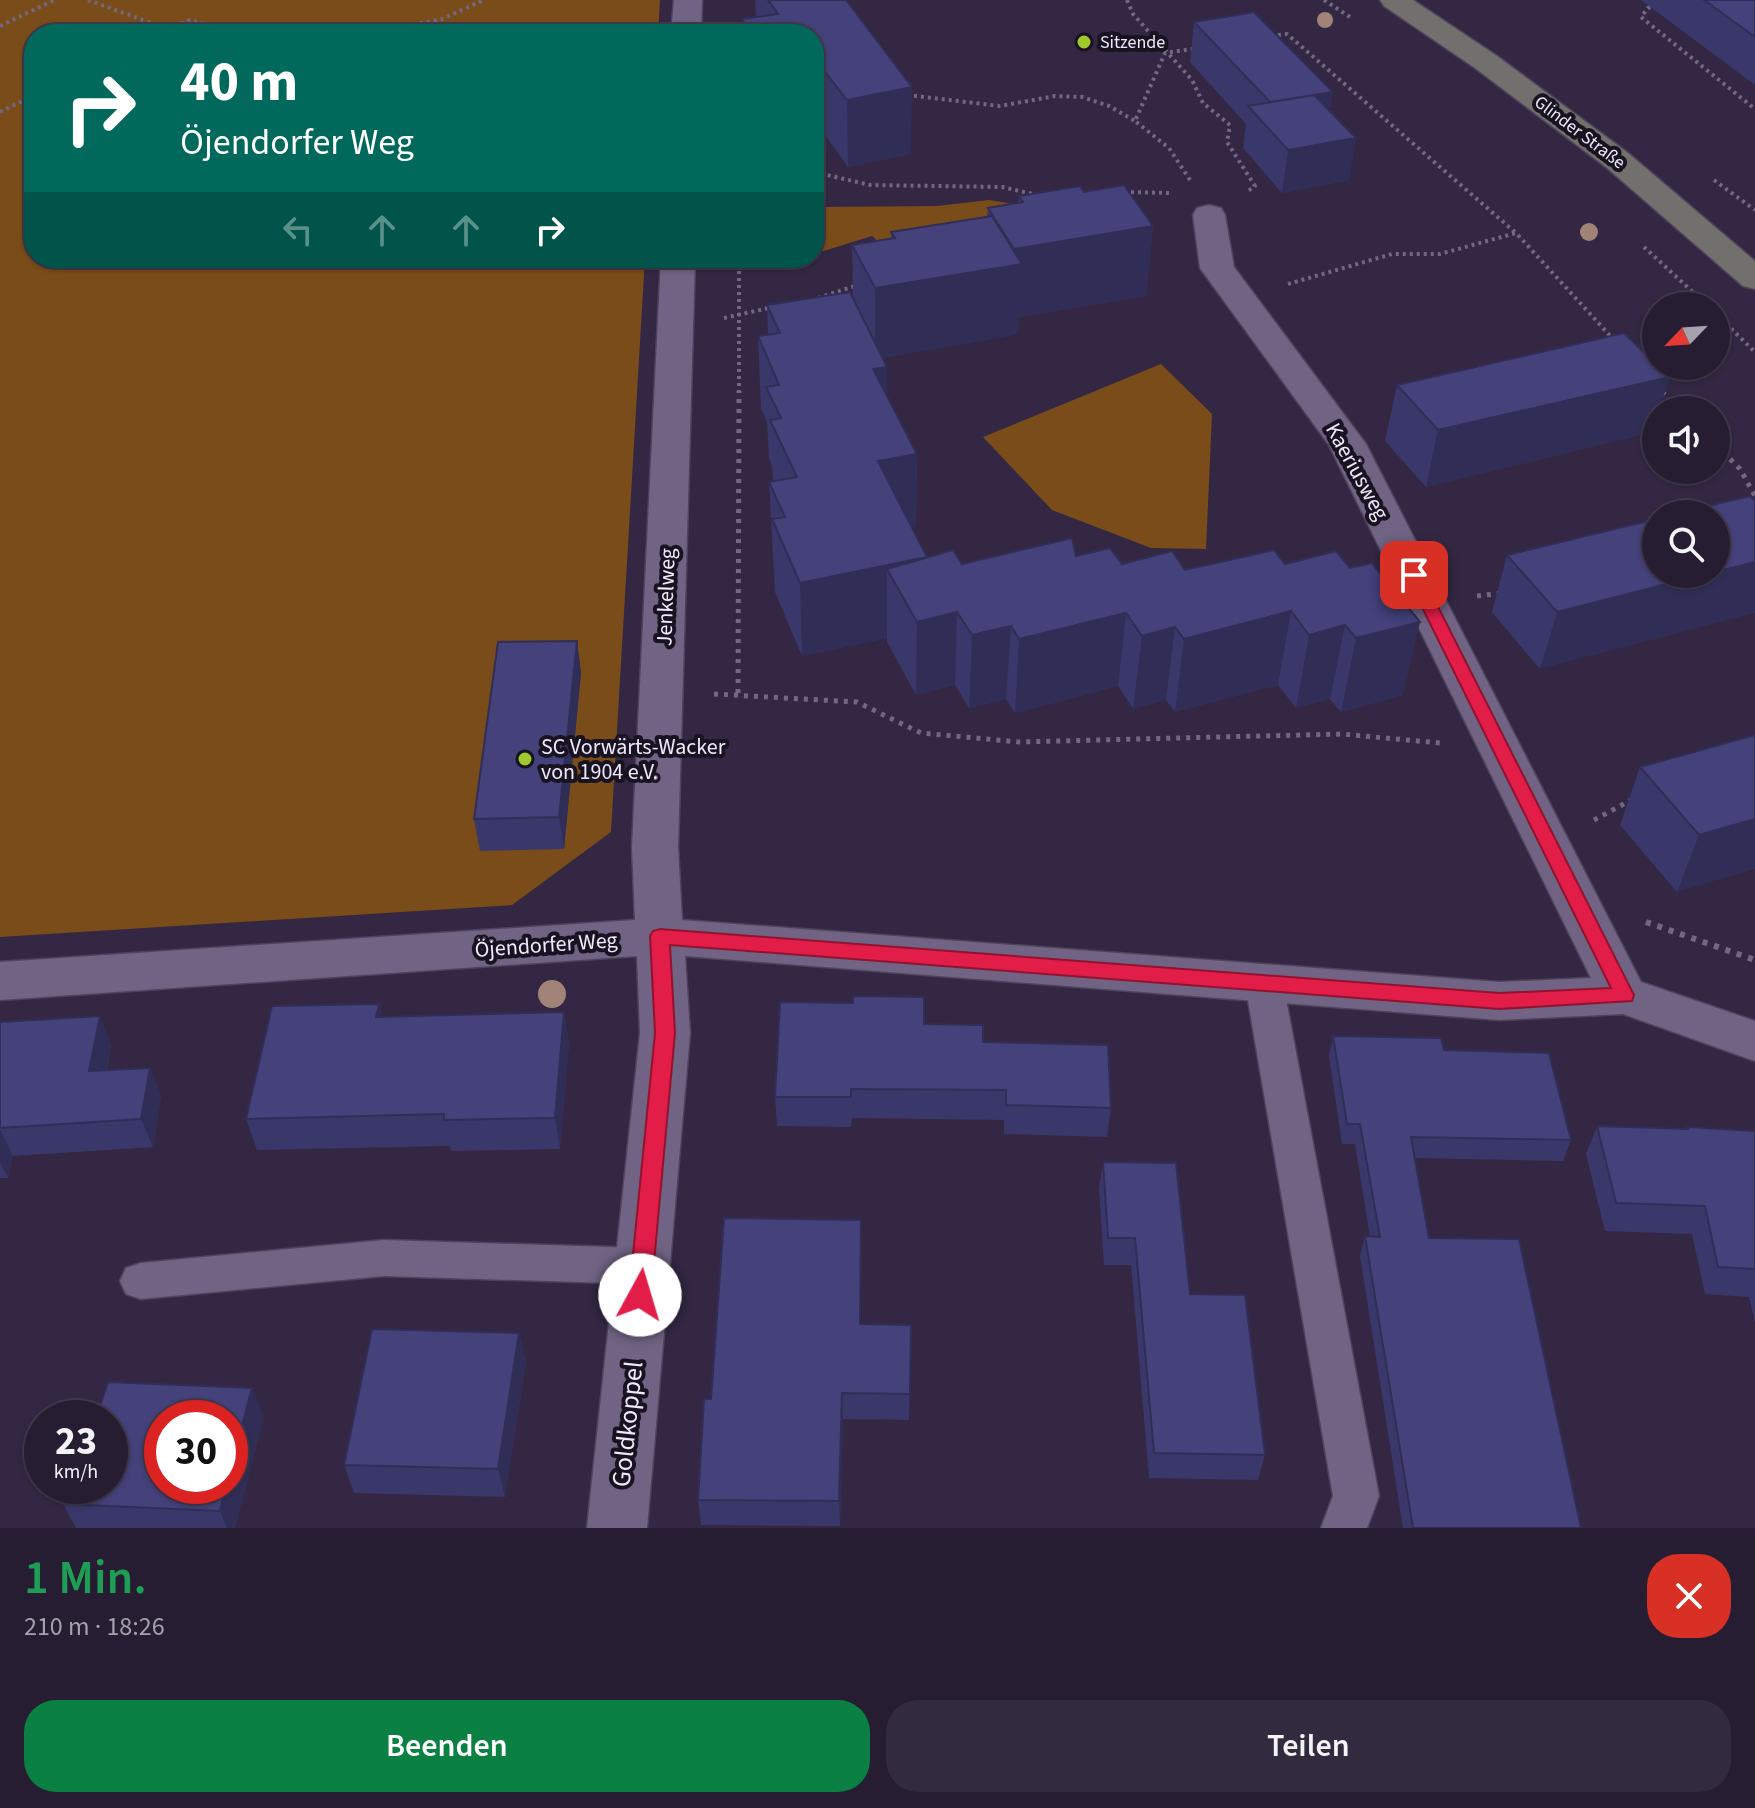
<!DOCTYPE html>
<html lang="de">
<meta charset="utf-8">
<style>
body{margin:0;font-family:"Source Sans 3",sans-serif;background:#322a3e;color:#f1f3f6;height:100vh;display:flex;flex-direction:column;font-size:30px;white-space:nowrap}
*{box-sizing:border-box;margin:0}
p{font-size:26px;color:#a4a2ac}
.icon{flex:none;width:44px;height:44px;fill:none;stroke:currentColor;stroke-width:2;stroke-linecap:round;stroke-linejoin:round}
.map{position:relative;height:1528px;overflow:hidden}
.drawer{display:flex;flex-direction:column;background:#261d32;flex:1}
.drawer>*{flex:none}
.top-card{position:absolute;left:24px;top:24px;width:800px;height:244px;border-radius:32px;box-shadow:0 2px 6px #0004,0 0 0 2px #423b4d;background:#00695c;color:#fff;overflow:hidden}
.needle{width:52px;rotate:245deg}
.controls{position:absolute;left:1642px;top:292px;display:grid;gap:16px}
.controls a{display:grid;place-items:center;width:88px;height:88px;border-radius:50%;background:#261d32;box-shadow:0 2px 6px #0004,0 0 0 2px #423b4d;font-size:40px}
.speed{position:absolute;left:24px;top:1400px;display:flex;gap:16px;font-size:40px;font-weight:700;text-align:center}
.speed>*{display:grid;place-content:center;width:104px;height:104px;border-radius:50%;background:#261d32;box-shadow:0 2px 6px #0004,0 0 0 2px #423b4d;line-height:1}
.speed small{font-size:20px;font-weight:400}
.speed .limit{border:12px solid #d22;background:#fff;color:#111}
.pin{position:absolute;display:grid;place-items:center;width:68px;height:68px;color:#fff;margin:-34px;border-radius:16px;box-shadow:0 4px 12px #0006}
.me{position:absolute;width:88px;margin:-44px;rotate:6deg;stroke-linejoin:round;filter:drop-shadow(0 0 6px #0008)}
.turn{display:flex;align-items:center;gap:28px;height:168px;padding:0 24px;font-size:36px}
.turn .icon{width:104px;height:104px;stroke-width:2.5}
.turn b{display:block;font-size:56px;line-height:68px}
.lanes{display:flex;align-items:center;height:76px;padding:0 24px;background:#0003;justify-content:center;gap:40px;direction:ltr}
.lanes .off{opacity:.35}
.round{display:grid;place-items:center;flex:none;width:84px;height:84px;border-radius:32px;background:#322a3e}
.head{display:flex;align-items:center;justify-content:space-between;height:136px;padding:0 24px}
h1{font-size:48px;font-weight:600;line-height:60px;color:#1e9e55}
.cta{display:flex;gap:16px;margin-top:auto;padding:16px 24px}
.cta a{flex:1;height:92px;border-radius:32px;background:#0b8043;color:#fff;font-size:32px;font-weight:600;line-height:92px;text-align:center}
.cta a+a{background:#322a3e;color:#f1f3f6}
.map>svg:first-child{display:block}
.green{fill:#7a4c19}
.lines{fill:none;stroke-linecap:round;stroke-linejoin:round}
.service-casing{stroke:#4e435c;stroke-width:3}
.minor-casing{stroke:#4e435c;stroke-width:3}
.secondary-casing{stroke:#4e435c;stroke-width:3}
.path-far2{stroke:#726881;stroke-width:4;stroke-dasharray:3 4;stroke-linecap:butt}
.path-far1{stroke:#726881;stroke-width:5;stroke-dasharray:4 6;stroke-linecap:butt}
.path{stroke:#726881;stroke-width:6;stroke-dasharray:5 7;stroke-linecap:butt}
.service{fill:#706383;fill-rule:evenodd}
.minor{fill:#706383;fill-rule:evenodd}
.secondary{fill:#72706c;fill-rule:evenodd}
.tree{fill:#a28378}
.wall{fill:#3a386a}
.shaded-wall{fill:#302e56}
.building{fill:#44417b;stroke:#302e56;stroke-width:2}
.route{fill:#e11d48;stroke:#92132f;stroke-width:2}
.poi-dot{fill:#a0c92b;stroke:#181320;stroke-width:3}
.labels{text-anchor:middle;stroke-width:8;stroke-linejoin:round;paint-order:stroke}
.far-poi-label{font-size:18px;fill:#f0e9fc;stroke:#181320;text-anchor:start}
.far-street-label{font-size:18px;fill:#f0e9fc;stroke:#181320}
.street-label{font-size:22px;fill:#f0e9fc;stroke:#181320}
.poi-label{font-size:22px;fill:#f0e9fc;stroke:#181320;text-anchor:start}
.near-street-label{font-size:26px;fill:#f0e9fc;stroke:#181320}
</style>
<div class="map">
<svg width="1755" height="1528" viewBox="0 0 1755 1528">
<rect width="100%" height="100%" fill="#332743"/>
<path class="green" d="M0 0H660L658 34H34V258H645L611 832 512 905 0 937Z
M989 200 1026 206 902 264 872 236 814 254V207L937 206Z
M1161 364 1212 414 1206 549 1151 548 1052 510 983 437Z"/>
<g class="lines">
<defs>
<path id="service" d="M1264 968 1277 973 1283 983 1379 1496 1367 1528H1321L1333 1496 1245 983 1251 973Z
M384 1240 643 1248 658 1253 664 1266 658 1279 643 1284 384 1276 141 1299 126 1294 120 1281 126 1268 141 1263Z"/>
<path id="minor" d="M674 0H702L701 34H671Z
M1209 205 1221 208 1225 215 1234 267 1366 444 1641 982 1755 1021V1061L1623 1014 1499 1020 685 956 690 1033 647 1528H587L640 1033 637 956 0 1000V962L635 920 632 847 661 258H695L678 847 682 920 1499 982 1591 978 1329 445 1200 268 1193 215 1197 208Z"/>
<path id="secondary" d="M1380 0H1413L1497 56 1628 153 1755 261V289L1743 286 1606 167 1475 68 1384 6Z"/>
</defs>
<use href="#service" class="service-casing"/>
<use href="#minor" class="minor-casing"/>
<use href="#secondary" class="secondary-casing"/>
<path class="path-far2" d="M88 0 168 29 159 34
M1127 0 1133 14 1192 80 1203 103 1230 125 1227 142 1255 186 1248 191
M1324 0 1353 19
M1657 5 1648 8 1641 17 1755 109
M0 26 54 0
M168 29 190 20 238 34
M365 34 442 19 484 0
M1271 36 1287 34 1516 233
M907 95 1000 106 1055 96 1082 97 1109 106 1135 121
M0 112 34 95
M814 172 870 185 1002 187 1038 195
M1190 180 1169 148 1135 121 1165 53 1198 48
M1714 180 1755 210
M1124 192 1170 193
M1644 247 1708 306
M1288 284 1392 254H1440L1516 233 1614 340
M818 298 858 285
M1716 314 1755 352
M724 318 773 307
M739 393V258"/>
<path class="path-far1" d="M1662 392 1680 410
M1716 445 1740 469 1755 496
M1477 596 1503 593
M738 693 739 391
M714 694 857 702 921 733 1019 742 1342 734 1440 743
M1594 820 1631 800"/>
<path class="path" d="M1646 922 1755 960"/>
<use href="#service" class="service"/>
<use href="#minor" class="minor"/>
<use href="#secondary" class="secondary"/>
</g>
<g class="tree">
<circle cx="1325" cy="20" r="8"/>
<circle cx="1589" cy="232" r="9"/>
<circle cx="552" cy="994" r="14"/>
</g>
<path class="wall" d="M755 0H846L911 154 848 167 824 134 814 34H743L742 19 756 17Z
M1641 0H1755V85Z
M1194 22 1330 111 1349 180 1282 193 1243 148 1246 124 1190 62Z
M1084 192 1153 226 1146 296 1019 317 1018 334 882 358 887 367V396L917 454 916 526 912 527 927 557 962 564 1076 556 1122 564 1185 570 1285 564 1336 551 1403 695 1341 712 1330 699 1296 708 1278 685 1175 712 1166 700 1133 709 1118 686 1015 713 1006 699 969 708 955 685 916 695 887 642V638L802 656 775 592 769 482 773 481 772 466 769 459 767 422 761 408 758 336 768 335 767 305 853 298 852 245 891 238V232L987 217 988 208 1018 203 1019 196Z
M1397 385 1653 432 1426 487 1385 441Z
M1656 519 1540 669 1492 612 1507 555Z
M577 641 581 673 564 849 480 851 474 819Z
M1755 735 1677 892 1620 825 1640 767Z
M564 1012 569 1044 560 1149 451 1151 450 1146 257 1150 246 1119 382 1017Z
M0 1022 111 1044 107 1070 150 1068 161 1096 153 1147 13 1156 8 1178H0Z
M924 1024 983 1042 1111 1108 1107 1137 1004 1134V1120L852 1118 851 1127 777 1126 775 1097Z
M1333 1036 1444 1050 1571 1140 1563 1161 1415 1158 1429 1238 1581 1528H1403L1360 1256 1365 1236 1370 1237 1355 1144H1342L1329 1056Z
M1597 1126 1686 1129 1687 1127 1755 1131V1322L1749 1297 1705 1294 1692 1234 1605 1231 1586 1154Z
M1103 1162 1265 1455 1258 1480 1149 1478 1131 1265H1104L1099 1189Z
M861 1220 860 1324 911 1325 909 1420 843 1419 840 1526 701 1525 698 1500 711 1399Z
M519 1333 526 1362 505 1497 354 1493 344 1465Z
M264 1417 235 1528H76L63 1504Z"/>
<path class="shaded-wall" d="M822 68 824 134 814 136V69Z
M912 87 911 154 848 167 847 100Z
M1333 92 1326 133 1270 102Z
M1356 138 1349 180 1282 193 1288 150Z
M1153 226 1146 296 1019 317 1018 334 875 359V288L1013 266 1014 249Z
M887 367V438L873 369Z
M1670 377 1659 410H1656V421L1653 432 1426 487 1438 430Z
M917 454 916 526 878 534V461Z
M927 557 957 612 955 685 916 695 917 622 887 569V638L802 656 800 583Z
M1755 562V613L1540 669 1557 612 1706 574H1716V572Z
M1291 611 1278 685 1175 712 1184 639Z
M1126 613 1118 686 1015 713 1019 639Z
M1420 622 1403 695 1341 712 1356 638Z
M1345 625 1330 699 1296 708 1309 635Z
M1011 626 1006 699 969 708 972 635Z
M1175 627 1166 700 1133 709 1142 636Z
M577 641 581 673 564 849 559 817Z
M1755 819V869L1677 892 1699 835Z
M379 1004 387 1036 376 1017Z
M564 1012 569 1044 560 1149 555 1118Z
M100 1016 111 1044 101 1099 89 1071Z
M150 1068 161 1096 153 1147 141 1119Z
M0 1129 13 1156 8 1178 0 1162Z
M519 1333 526 1362 505 1497 498 1469Z
M252 1388 264 1417 235 1528H227L220 1511 226 1486H230V1471Z
M842 1393 843 1419 840 1526 839 1501Z"/>
<path class="building" d="M768 0H846L912 87 847 100 822 68 814 69V34H752L742 19 778 14Z
M1704 0H1755V37Z
M1254 12 1333 92 1270 102 1194 22Z
M1314 95 1356 138 1288 150 1248 106Z
M1124 185 1153 226 1014 249 988 208 1023 202 1019 196 1080 186 1084 192Z
M992 216 1022 264 875 288 852 245 895 238 891 232Z
M850 292 887 367 873 369 917 454 878 461 927 557 800 583 772 519 785 517 769 482 797 477 770 420 781 418 766 387 779 385 758 336 780 333 767 305Z
M1624 333 1656 364V366H1658L1670 377 1438 430 1397 385Z
M1750 496 1755 501V562L1716 572V514H1675Z
M1656 519V574H1706L1557 612 1507 555Z
M1072 538 1076 556 1110 548 1122 564 1172 551 1185 570 1274 550 1285 564 1336 551 1350 568 1372 563 1420 622 1356 638 1345 625 1309 635 1291 611 1184 639 1175 627 1142 636 1126 613 1019 639 1011 626 972 635 957 612 917 622 887 569 953 550 962 564Z
M577 641 559 817 474 819 498 642Z
M1755 735V819L1699 835 1640 767Z
M853 996 924 997V1024L983 1025V1042L1108 1045 1111 1108 1006 1105V1090L851 1089V1097H775L780 1002 853 1003Z
M379 1004 376 1017 564 1012 555 1118 444 1120V1114L246 1119 272 1006Z
M100 1016 89 1071 150 1068 141 1119 0 1128V1022Z
M1333 1036 1441 1038 1444 1050 1549 1053 1571 1140 1411 1137 1429 1238 1519 1239 1581 1528H1413L1365 1236 1380 1237 1360 1124H1347Z
M1597 1126 1688 1129 1687 1127 1755 1131V1269L1718 1267 1705 1206 1616 1203Z
M1103 1162 1176 1163 1190 1294 1245 1295 1265 1455 1154 1453 1135 1238H1108Z
M724 1218 861 1220 860 1324 911 1325 910 1394 842 1393 839 1501 698 1500 704 1399H711Z
M372 1329 519 1333 498 1469 344 1465Z
M108 1382 252 1388 230 1471V1418H162V1486H226L220 1511 63 1504 69 1486H110V1418H96Z"/>
<path class="route" d="M1414 570 1422 575 1634 995 1632 1001 1499 1009 670 945 675 1033 651 1295 648 1302 640 1305 632 1302 629 1295 655 1033 650 936 653 931 660 929 1499 993 1611 988 1406 575Z"/>
<g class="poi-dot">
<circle cx="1084" cy="42" r="8"/>
<circle cx="525" cy="759" r="8"/>
</g>
<g class="labels">
<g class="far-poi-label">
<text x="1100" y="48">Sitzende</text>
</g>
<g class="far-street-label">
<text transform="translate(1580 132) rotate(37)" y="6">Glinder Straße</text>
</g>
<g class="street-label">
<text transform="translate(1358 471) rotate(61)" y="8">Kaeriusweg</text>
<text transform="translate(665 597) rotate(-88)" y="8">Jenkelweg</text>
<text transform="translate(546 944) rotate(-4)" y="8">Öjendorfer Weg</text>
</g>
<g class="poi-label">
<text x="541" y="754">SC Vorwärts-Wacker<tspan x="541" dy="25">von 1904 e.V.</tspan></text>
</g>
<g class="near-street-label">
<text transform="translate(627 1424) rotate(-84)" y="9">Goldkoppel</text>
</g>
</g>
</svg>
<div class="controls">
<a><svg class="needle" viewBox="-14 -14 28 28"><path d="M0-13l5 13h-10z" fill="#e53935"/><path d="M0 13l5-13h-10z" fill="#a4a2ac"/></svg></a>
<a><svg class="icon" aria-label="sound" viewBox="0 0 24 24"><path d="M4 9h4l5-4v14l-5-4H4zM17 9q2 3 0 6"/></svg></a>
<a><svg class="icon" aria-label="search" viewBox="0 0 24 24"><circle cx="10" cy="10" r="6"/><path d="M15 15l6 6"/></svg></a>
</div>
<div class="speed"><div>23<small>km/h</small></div><div class="limit">30</div></div>
<div class="pin" style="left:1414px;top:575px;background:#d93025"><svg class="icon" aria-label="arrive" viewBox="0 0 24 24"><path d="M6 21V4h12l-3 4 3 4H6"/></svg></div>
<svg class="me" style="left:640px;top:1295px" viewBox="-20 -20 40 40"><circle r="19" fill="#fff"/><path d="M0-13L10 11 0 6-10 11z" fill="#e11d48"/></svg>
<div class="top-card">
<div class="turn"><svg class="icon" aria-label="right" viewBox="0 0 24 24"><path d="M7 20v-9h11M14 6l5 5-5 5"/></svg><div><b>40 m</b>Öjendorfer Weg</div></div>
<div class="lanes"><svg class="icon off" aria-label="left" viewBox="0 0 24 24"><path d="M17 20v-9H6M10 6l-5 5 5 5"/></svg><svg class="icon off" aria-label="ahead" viewBox="0 0 24 24"><path d="M12 20V5M6 11l6-6 6 6"/></svg><svg class="icon off" aria-label="ahead" viewBox="0 0 24 24"><path d="M12 20V5M6 11l6-6 6 6"/></svg><svg class="icon" aria-label="right" viewBox="0 0 24 24"><path d="M7 20v-9h11M14 6l5 5-5 5"/></svg></div>
</div>
</div>
<section class="drawer">
<div class="head"><div><h1>1 Min.</h1><p>210 m · 18:26</p></div><a class="round" style="background:#d93025;color:#fff"><svg class="icon" aria-label="close" viewBox="0 0 24 24"><path d="M6 6l12 12M18 6L6 18"/></svg></a></div>
<div class="cta"><a>Beenden</a><a>Teilen</a></div>
</section>
